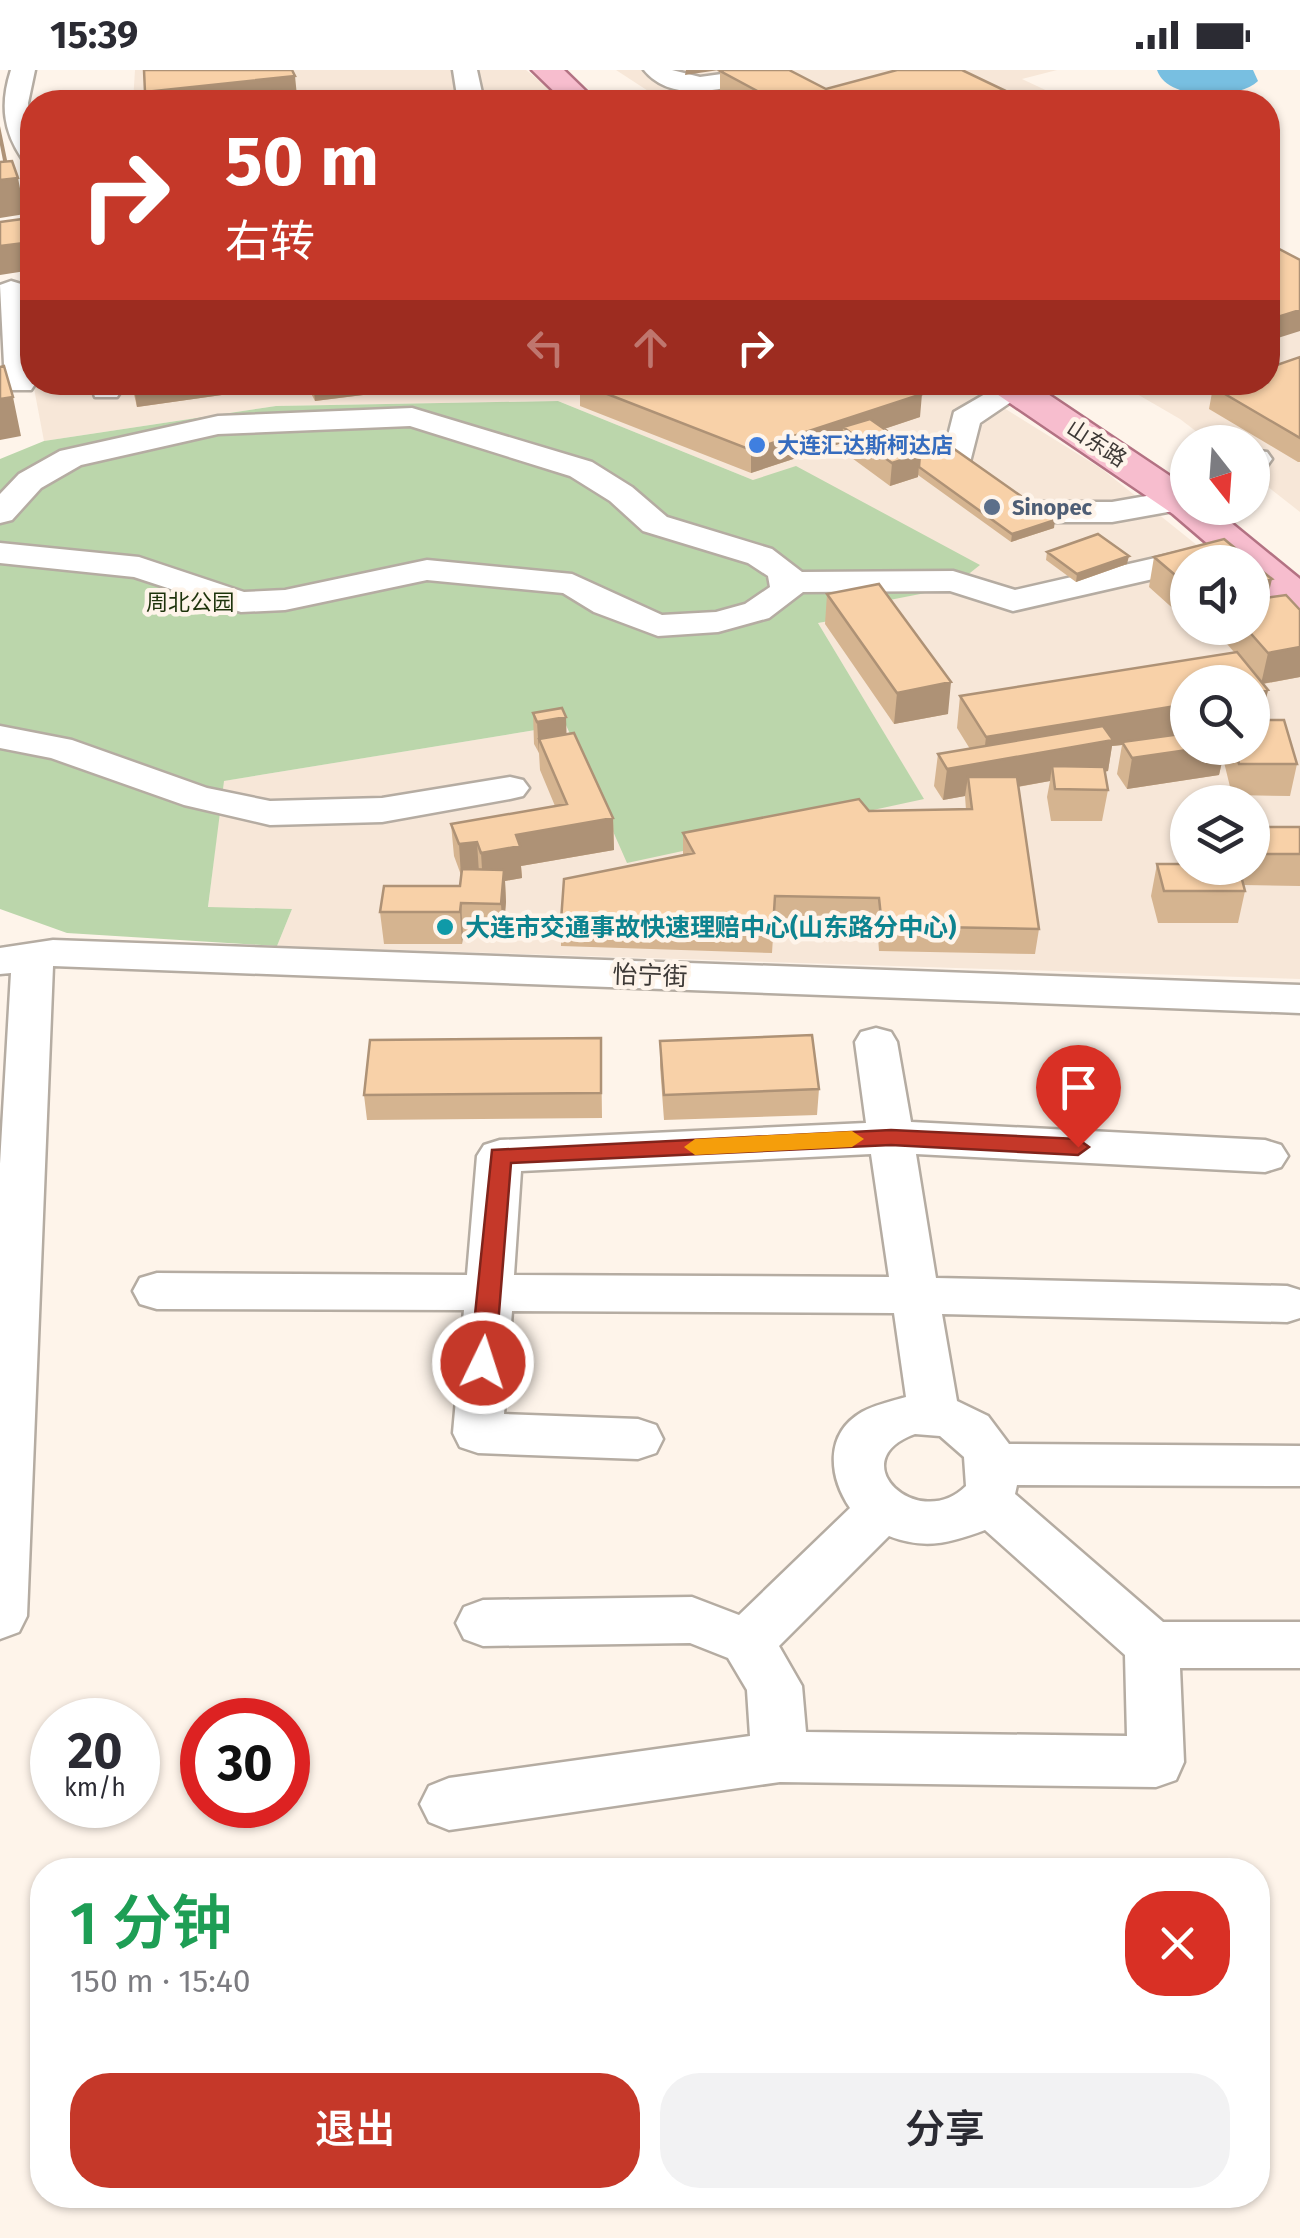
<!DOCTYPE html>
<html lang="zh">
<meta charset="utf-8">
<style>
body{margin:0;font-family:"Fira Sans","Noto Sans SC",sans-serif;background:#f2f2f3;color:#2b2b33;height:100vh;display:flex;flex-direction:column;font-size:38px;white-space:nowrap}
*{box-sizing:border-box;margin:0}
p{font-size:32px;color:#7c7c81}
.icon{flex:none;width:55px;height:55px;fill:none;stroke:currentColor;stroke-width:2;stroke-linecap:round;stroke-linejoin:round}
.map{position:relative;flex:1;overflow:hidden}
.details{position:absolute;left:30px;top:1788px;width:1240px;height:350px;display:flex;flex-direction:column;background:#fff;border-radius:40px;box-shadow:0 2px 8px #0004}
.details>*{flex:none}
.banner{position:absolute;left:20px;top:20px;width:1260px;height:305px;border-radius:40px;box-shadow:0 2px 8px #0004;background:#c53829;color:#fff;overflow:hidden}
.needle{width:65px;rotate:163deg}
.tools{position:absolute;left:1170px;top:355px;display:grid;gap:20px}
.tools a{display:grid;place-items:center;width:100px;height:100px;border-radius:50%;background:#fff;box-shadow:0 2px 8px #0004;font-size:50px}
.speed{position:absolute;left:30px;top:1628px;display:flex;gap:20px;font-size:50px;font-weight:700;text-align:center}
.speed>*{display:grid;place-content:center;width:130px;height:130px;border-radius:50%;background:#fff;box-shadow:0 2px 8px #0004;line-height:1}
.speed small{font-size:25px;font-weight:400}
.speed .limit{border:15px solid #d22;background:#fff;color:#111}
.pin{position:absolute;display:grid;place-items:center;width:85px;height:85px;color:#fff;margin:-102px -42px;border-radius:50% 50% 50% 0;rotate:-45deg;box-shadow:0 0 10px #0007}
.pin .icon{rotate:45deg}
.me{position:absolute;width:110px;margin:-55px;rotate:4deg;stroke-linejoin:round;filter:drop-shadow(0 0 8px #0008)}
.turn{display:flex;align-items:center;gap:35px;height:210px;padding:0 40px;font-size:45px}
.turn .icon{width:130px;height:130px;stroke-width:2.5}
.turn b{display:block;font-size:70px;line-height:85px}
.lanes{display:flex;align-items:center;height:95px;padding:0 40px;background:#0003;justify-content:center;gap:50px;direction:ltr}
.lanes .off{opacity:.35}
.round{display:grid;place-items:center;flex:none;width:105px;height:105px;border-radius:40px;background:#f2f2f3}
.head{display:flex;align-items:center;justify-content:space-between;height:170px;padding:0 40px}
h1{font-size:60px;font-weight:600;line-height:75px;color:#1e9e55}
.primary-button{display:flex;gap:20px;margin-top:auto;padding:20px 40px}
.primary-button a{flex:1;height:115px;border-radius:40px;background:#c53829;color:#fff;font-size:40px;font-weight:600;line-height:115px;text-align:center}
.primary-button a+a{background:#f2f2f3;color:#2b2b33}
.status{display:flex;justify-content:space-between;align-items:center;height:70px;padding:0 50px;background:#fff;direction:ltr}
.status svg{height:28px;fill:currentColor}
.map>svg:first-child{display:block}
.built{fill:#f7e7d8;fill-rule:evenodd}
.green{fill:#bbd6ab}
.water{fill:#78bfe1}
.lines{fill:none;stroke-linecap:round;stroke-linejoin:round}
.minor-casing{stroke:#b5aca2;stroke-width:5}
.major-casing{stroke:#b37283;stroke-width:5}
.minor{fill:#fff;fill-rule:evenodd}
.major{fill:#f7bdce;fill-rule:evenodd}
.wall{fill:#d5b490;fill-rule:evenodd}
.shaded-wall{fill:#ae9276}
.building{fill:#f8d1a8;stroke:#ae9276;stroke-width:2.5}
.route{fill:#c53829;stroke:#80241b;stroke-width:2.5}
.slow{fill:#f59e0b}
.shop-dot{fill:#3f7fe0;stroke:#fef4ea;stroke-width:4}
.service-dot{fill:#5c6f8a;stroke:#fef4ea;stroke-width:4}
.culture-dot{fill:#0f9aa8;stroke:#fef4ea;stroke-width:4}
.labels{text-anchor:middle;stroke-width:9;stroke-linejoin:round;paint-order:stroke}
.far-street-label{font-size:22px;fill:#3d3936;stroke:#fef4ea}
.far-shop-label{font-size:22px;font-weight:bold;fill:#366cbe;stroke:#fef4ea;text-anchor:start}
.far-service-label{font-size:22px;font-weight:bold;fill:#4e5e75;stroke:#fef4ea;text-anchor:start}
.far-park-label{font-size:22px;fill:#1d330b;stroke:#fef4ea}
.culture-label{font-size:25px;font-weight:bold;fill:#0d838f;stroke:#fef4ea;text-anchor:start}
.street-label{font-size:25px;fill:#3d3936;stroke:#fef4ea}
</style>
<div class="status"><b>15:39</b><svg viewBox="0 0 49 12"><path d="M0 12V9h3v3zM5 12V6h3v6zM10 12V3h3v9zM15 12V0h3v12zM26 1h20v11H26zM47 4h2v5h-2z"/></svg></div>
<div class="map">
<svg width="1300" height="2168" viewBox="0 0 1300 2168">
<rect width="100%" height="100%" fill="#fef4ea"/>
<path class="built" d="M135 0H526L566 32H133Z
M616 0H1057L1022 9 1071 32H665Z
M1268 180 1300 199V442L1253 405 1252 372H1210L1180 349 1118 313 1268 312Z
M33 313H964L1102 399 1218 492H1188V558H1252L1300 569V909L277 876 292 839 208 838 223 711 567 655 923 728 818 553 873 543 753 410 558 331 276 336 44 371ZM1188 612H1252V678H1188ZM1188 732H1252V798H1188Z"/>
<path class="green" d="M558 331 753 410 796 396 980 495 951 518 869 534 874 543 818 553 924 729 627 793 566 655 224 711 208 837 292 839 277 876 67 863 0 839V389L44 371 276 336Z"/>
<path class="water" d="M1157 0H1253L1258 11C1237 31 1167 31 1157 0Z"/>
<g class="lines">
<defs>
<path id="minor" d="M11 0H35L28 33 32 93 23 90C3 61 0 34 11 0Z
M453 0H477L484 32H458Z
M644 0H672L700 7 751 0 758 6 755 11C719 20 671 33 644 0Z
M11 211 21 214 25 220 35 314 31 320H9L5 314 0 215Z
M90 312H120L121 321 117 327H95Z
M1144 312H1176L1177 314 1173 320C1161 323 1152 323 1144 312Z
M1004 313 1026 312 1030 319 980 353 969 396H947L942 389 954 342Z
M412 338 592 392 632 417 667 447 772 479 802 502 953 501 1015 520 1212 475 1224 478 1229 485 1224 492H1188V501L1013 541 950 521 803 522 769 548 718 562 658 566 594 542 563 523 427 510 285 540 241 542 134 507 0 493V473L139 487 244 522 285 520 427 490 572 504 662 545 716 542 745 534 770 517 768 506 748 493 643 461 610 431 570 406 410 356 218 364 81 395 41 418 12 450 0 453V424L19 404 60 381 218 346Z
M1252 380 1267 382 1272 389 1267 396 1252 399Z
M1181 420 1188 422 1190 438 1112 452H1032L1020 449 1016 442 1020 435 1032 432H1112Z
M0 656 72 670 207 718 270 731 382 728 510 707 523 710 529 718 523 726 510 729 382 752 270 755 184 735 51 688 0 678Z
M53 870 1300 915V943L53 896 27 1546 19 1562 0 1569V1094L11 903 0 904V878Z
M876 958 891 962 897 972 911 1052 1265 1070 1281 1075 1288 1086 1281 1097 1265 1102 916 1084 936 1208 1287 1216 1300 1220V1248L1287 1252 942 1244 957 1331 988 1346 1009 1374 1300 1376V1416L1017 1415 1015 1424 1163 1552H1300V1598H1180L1184 1692 1176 1710 1156 1717 780 1712 449 1760 429 1752 420 1734 429 1716 449 1708 750 1666 747 1620 728 1588 690 1573 483 1576 464 1569 456 1553 464 1537 483 1530 692 1527 739 1545 850 1438C829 1407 824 1364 862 1342 874 1335 892 1331 906 1327L894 1243 512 1241 504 1344 638 1349 656 1355 663 1369 656 1383 638 1389 478 1383 460 1377 453 1363 464 1240 157 1239 140 1234 133 1221 140 1208 157 1203 467 1205 477 1086 484 1075 500 1070 866 1053 855 972 861 962ZM871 1084 889 1207 514 1205 521 1101ZM915 1364 940 1366 964 1387 966 1416C919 1463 840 1391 915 1364ZM985 1460 1125 1585 1127 1666 806 1662 802 1616 779 1576 889 1466C925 1480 950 1473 985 1460Z"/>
<path id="major" d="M532 0H564L597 32H565Z
M986 312H1030L1188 418V438H1213L1300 509V549L1285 545 1252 512V492H1229L1173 444 991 320Z"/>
</defs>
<use href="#minor" class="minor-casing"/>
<use href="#major" class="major-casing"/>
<use href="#minor" class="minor"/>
<use href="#major" class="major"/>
</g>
<path class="wall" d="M893 0H962L1010 23 1009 32H726L736 30 720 21V1L826 19 895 1Z
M1300 287V392H1298L1209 339 1213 317Z
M131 312H241L243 322 137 337Z
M305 312H467L315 331Z
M484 312H904L920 347 884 359 911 378 1054 458 1011 472 918 405V407L890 416 841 380 842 373 751 403 580 336V325L515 318 496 321Z
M1047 482 1127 494 1076 512 1046 490Z
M1154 487 1188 492V552L1149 517Z
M827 524 948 644 894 654 825 554Z
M1268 528 1300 607 1263 614 1268 620 1261 650 1297 694 1290 726 1232 725 1223 688 1219 705 1127 719 1117 704 1122 675 1112 676 1108 701 1104 702 1108 720 1102 751H1051L1047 727 1050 711 1018 717 1039 859 1035 884 879 881 877 853 774 851 772 883 561 876V851L683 785V763L869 741 966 740 965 726 943 730 934 716 938 684 970 679 957 658 960 626 1234 582 1220 566 1221 558H1252ZM1252 612V678H1188Z
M533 643 567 664 613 748 614 780 521 796 522 808 505 811 506 832 503 866 463 865 462 874H384L380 842 460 816 461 805 454 786 451 754 555 736 540 700 539 683 534 674Z
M1252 757H1300V816L1244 815 1245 821 1238 853H1158L1151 826 1157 794 1188 798H1252Z
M601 968 602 1048 367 1050 364 1025Z
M660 971 819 1019 817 1045 664 1050 660 996Z"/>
<path class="shaded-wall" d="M686 0H719L685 5Z
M295 6 297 26 237 32H146L145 22Z
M1010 23 1009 32H977Z
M0 56 7 90 6 106 0 75Z
M18 108 25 144 0 148V110Z
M32 172V200L0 205V176Z
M1300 240V261L1268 271V250Z
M133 312H241L243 322 137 337Z
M313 312H467L315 331Z
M496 312H515V318L496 321Z
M922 324 920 347 857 368 843 357 842 373 751 403V380Z
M13 327 21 366 0 370V329Z
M920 384 918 407 890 416 892 393Z
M1055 450 1054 458 1011 472 1012 464Z
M1129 486 1127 494 1076 512 1077 504Z
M1272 509 1265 539 1252 543V514Z
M1300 577V607L1261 614 1268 583Z
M951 612 948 644 894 654 897 623Z
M1268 620 1261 651 1252 653V623Z
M1188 634V664L1122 672V675L1112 676 1108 701 1054 710 1052 696 1050 711 970 725 968 707 965 726 943 730 947 699 983 692 986 667Z
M566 647 567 678 539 669V684L537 652Z
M1201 678H1225L1219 705 1127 719 1132 688Z
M613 748 614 780 521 796 522 808 505 811 506 832 503 866 501 834 483 815 481 783 516 765Z
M477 772 479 803 461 806 459 774Z
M461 833 463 865 462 874 460 842Z"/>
<path class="building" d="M144 0H292L295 6 145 22Z
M724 0H789L826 19 897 0H962L1010 23 977 32H726L761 23 720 1Z
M281 20 287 32H175Z
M412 24 423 32H351Z
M12 91 18 108 0 110V92Z
M30 148 32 157V172L0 176V152Z
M1268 173 1300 190V240L1268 250Z
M1300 287V368L1213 317 1226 312H1268V298Z
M4 296 13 327 0 329V297Z
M904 312 922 324 751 380 579 313Z
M870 349 920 384 892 393 843 357Z
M940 369 1055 450 1012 464 919 397 920 384 911 378Z
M1098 464 1129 486 1077 504 1047 482Z
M1224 469 1252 492H1188V516L1154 487Z
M1252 493 1272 509 1252 514Z
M879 514 951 612 897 623 827 524Z
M1286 525 1300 540V577L1268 583 1246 558H1252V530Z
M1237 582 1268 620 1252 623V612H1188V634L986 667 960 626Z
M562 638 566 647 537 652 533 643Z
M1252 650H1284L1297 694H1239L1235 678H1252Z
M1103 656 1113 670 947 699 938 684Z
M574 663 613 748 516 765 520 776 481 783 477 772 459 774 451 754 567 734 539 669Z
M1188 663V678H1201L1132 688 1122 672Z
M1052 696 1104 697 1108 720 1055 719Z
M968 707H1017L1039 859 882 856 879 828 775 826 773 858 561 851 564 809 694 783 683 763 859 729 869 741 972 739Z
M1252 757H1300V784H1252Z
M1157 794H1188V798H1239L1245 821H1164Z
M462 799 504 800 501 834 461 833 460 842H380L384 816H460Z
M812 965 819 1019 664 1025 660 971Z
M601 968V1023L364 1025 370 970Z"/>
<path class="route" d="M891 1060 1078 1069 1089 1077 1078 1085 891 1075 511 1093 495 1293 492 1299H474L470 1293 492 1080Z"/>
<path class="slow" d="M852 1061 864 1069 852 1077 695 1085 684 1077 695 1069Z"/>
<circle class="shop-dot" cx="757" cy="375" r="10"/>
<circle class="service-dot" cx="992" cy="437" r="10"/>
<circle class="culture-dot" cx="445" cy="857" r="10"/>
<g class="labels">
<g class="far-street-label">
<text transform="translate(1097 373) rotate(33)" y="8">山东路</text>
</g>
<g class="far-shop-label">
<text x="777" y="383">大连汇达斯柯达店</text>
</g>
<g class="far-service-label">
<text x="1012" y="445">Sinopec</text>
</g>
<g class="far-park-label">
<text x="190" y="540">周北公园</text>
</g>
<g class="culture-label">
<text x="465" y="866">大连市交通事故快速理赔中心(山东路分中心)</text>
</g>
<g class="street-label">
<text transform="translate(650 905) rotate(2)" y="9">怡宁街</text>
</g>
</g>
</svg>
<div class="tools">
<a><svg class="needle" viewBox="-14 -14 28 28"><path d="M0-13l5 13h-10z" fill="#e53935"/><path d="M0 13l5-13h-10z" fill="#7c7c81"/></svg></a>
<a><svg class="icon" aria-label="sound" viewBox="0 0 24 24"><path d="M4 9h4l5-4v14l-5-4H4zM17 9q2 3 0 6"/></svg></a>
<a><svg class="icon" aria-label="search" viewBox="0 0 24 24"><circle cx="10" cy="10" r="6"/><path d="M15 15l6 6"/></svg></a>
<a><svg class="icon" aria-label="layers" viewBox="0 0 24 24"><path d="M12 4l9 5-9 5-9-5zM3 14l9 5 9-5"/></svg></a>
</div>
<div class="speed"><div>20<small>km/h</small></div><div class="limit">30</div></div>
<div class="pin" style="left:1078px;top:1077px;background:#d93025"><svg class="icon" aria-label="arrive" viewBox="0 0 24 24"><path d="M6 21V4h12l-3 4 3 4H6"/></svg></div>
<svg class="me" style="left:483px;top:1293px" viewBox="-20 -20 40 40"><circle r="17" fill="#c53829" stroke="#fff" stroke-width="3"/><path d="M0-11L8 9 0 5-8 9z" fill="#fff"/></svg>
<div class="banner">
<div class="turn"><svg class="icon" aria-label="right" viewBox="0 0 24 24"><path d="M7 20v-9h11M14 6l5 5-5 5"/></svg><div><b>50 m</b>右转</div></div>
<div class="lanes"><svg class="icon off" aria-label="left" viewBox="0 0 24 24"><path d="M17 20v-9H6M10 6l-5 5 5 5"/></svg><svg class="icon off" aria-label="ahead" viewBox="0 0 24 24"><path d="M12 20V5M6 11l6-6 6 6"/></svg><svg class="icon" aria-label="right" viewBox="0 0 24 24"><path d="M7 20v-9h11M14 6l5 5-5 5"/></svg></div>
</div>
<section class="details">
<div class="head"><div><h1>1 分钟</h1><p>150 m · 15:40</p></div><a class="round" style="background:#d93025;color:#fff"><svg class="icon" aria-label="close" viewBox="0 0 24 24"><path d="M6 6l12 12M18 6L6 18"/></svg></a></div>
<div class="primary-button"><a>退出</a><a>分享</a></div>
</section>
</div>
